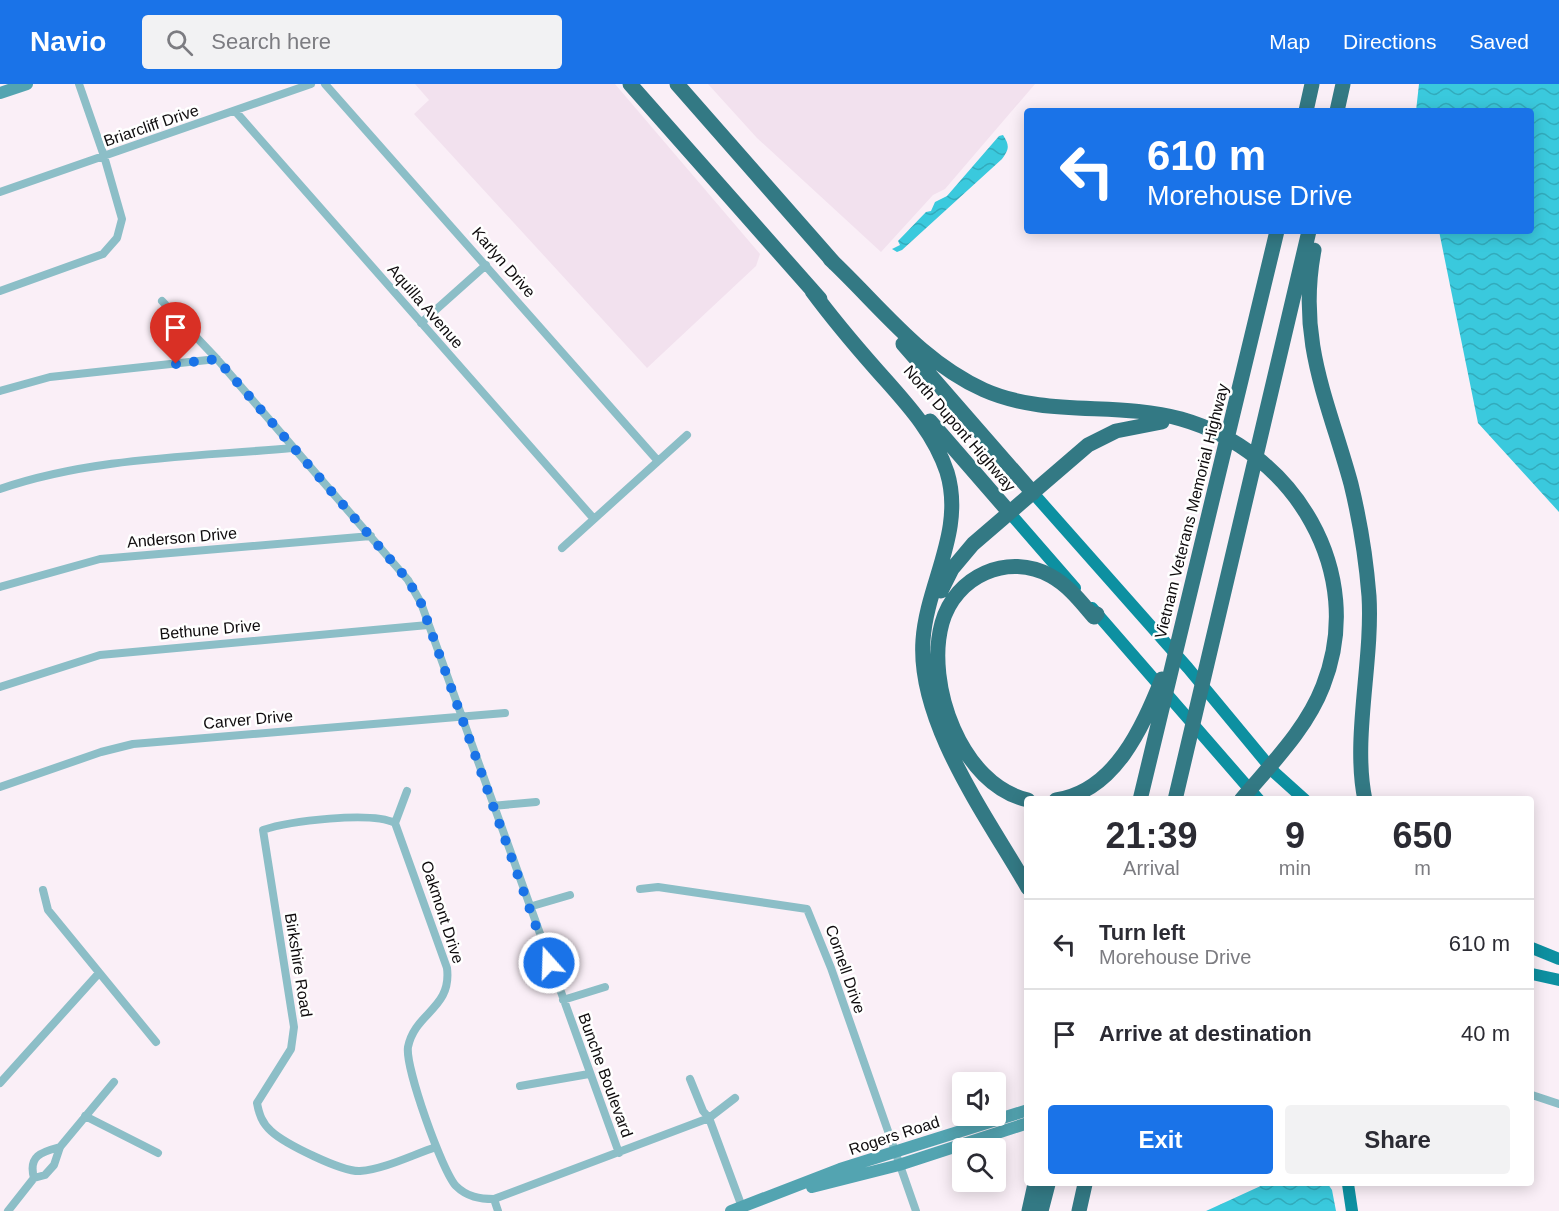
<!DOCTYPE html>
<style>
body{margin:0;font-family:Arial,sans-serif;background:#f2f2f3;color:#2b2b33;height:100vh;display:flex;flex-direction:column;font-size:22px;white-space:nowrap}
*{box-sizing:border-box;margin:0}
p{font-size:20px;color:#7c7c81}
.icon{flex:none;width:33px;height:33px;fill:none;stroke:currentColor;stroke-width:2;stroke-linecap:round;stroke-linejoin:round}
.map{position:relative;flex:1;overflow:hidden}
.details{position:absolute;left:1024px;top:712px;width:510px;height:390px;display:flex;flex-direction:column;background:#fff;border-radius:6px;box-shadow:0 3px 15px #0003}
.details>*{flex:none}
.top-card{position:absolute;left:1024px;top:24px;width:510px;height:126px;border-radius:6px;box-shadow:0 3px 15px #0003;background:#1a73e8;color:#fff;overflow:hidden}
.controls{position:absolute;left:952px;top:988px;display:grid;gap:12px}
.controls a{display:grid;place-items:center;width:54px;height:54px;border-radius:6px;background:#fff;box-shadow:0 3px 15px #0003;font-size:30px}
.pin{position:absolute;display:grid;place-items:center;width:51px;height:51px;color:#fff;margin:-62px -26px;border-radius:50% 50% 50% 0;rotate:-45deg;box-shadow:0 0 6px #0007}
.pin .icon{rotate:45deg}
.me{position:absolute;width:66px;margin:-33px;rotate:340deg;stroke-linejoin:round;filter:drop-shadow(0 0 4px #0008)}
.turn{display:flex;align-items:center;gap:21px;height:126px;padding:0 24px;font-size:27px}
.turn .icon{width:78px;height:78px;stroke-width:2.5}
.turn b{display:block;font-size:42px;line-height:51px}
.eta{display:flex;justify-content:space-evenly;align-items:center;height:102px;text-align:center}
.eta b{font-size:36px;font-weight:700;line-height:42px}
.primary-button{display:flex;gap:12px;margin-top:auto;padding:12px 24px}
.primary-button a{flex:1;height:69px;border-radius:6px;background:#1a73e8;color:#fff;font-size:24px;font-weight:700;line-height:69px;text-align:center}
.primary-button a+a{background:#f2f2f3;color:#2b2b33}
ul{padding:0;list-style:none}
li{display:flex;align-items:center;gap:18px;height:90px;padding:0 24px;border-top:2px solid #e1e1e2}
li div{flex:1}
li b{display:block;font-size:22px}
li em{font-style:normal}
header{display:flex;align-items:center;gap:36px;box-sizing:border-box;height:84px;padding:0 30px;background:#1a73e8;color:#fff}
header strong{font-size:28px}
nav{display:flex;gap:33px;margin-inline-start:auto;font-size:21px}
.search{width:420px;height:54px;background:#f2f2f3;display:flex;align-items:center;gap:15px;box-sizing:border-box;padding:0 21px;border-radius:6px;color:#7c7c81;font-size:22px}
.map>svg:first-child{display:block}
.built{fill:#f2e1ee}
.water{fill:url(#water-waves)}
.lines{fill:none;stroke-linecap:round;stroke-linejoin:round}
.street{stroke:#8cbec7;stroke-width:8}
.secondary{stroke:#53a4b1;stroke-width:12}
.primary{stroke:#0d90a1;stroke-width:12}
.highway{stroke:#337984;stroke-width:15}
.route{stroke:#1a73e8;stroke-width:10;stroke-dasharray:0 18}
.labels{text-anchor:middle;stroke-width:5;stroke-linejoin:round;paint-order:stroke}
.street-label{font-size:16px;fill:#0f0c0e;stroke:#fff}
</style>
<header>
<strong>Navio</strong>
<div class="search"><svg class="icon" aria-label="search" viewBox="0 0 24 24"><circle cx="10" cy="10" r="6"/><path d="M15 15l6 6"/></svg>Search here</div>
<nav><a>Map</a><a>Directions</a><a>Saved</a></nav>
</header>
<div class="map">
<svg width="1559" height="1127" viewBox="0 0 1559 1127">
<defs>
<pattern id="water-waves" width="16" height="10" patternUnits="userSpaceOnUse" patternTransform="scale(1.5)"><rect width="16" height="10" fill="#3ac9dd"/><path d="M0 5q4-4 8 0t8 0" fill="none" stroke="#32abbc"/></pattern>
</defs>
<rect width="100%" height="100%" fill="#faeff7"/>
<path class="built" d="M415 0H615L760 170 756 182 647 284 414 30 429 16Z
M708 0H1035L945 105 933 111 881 168 757 54Z"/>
<path class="water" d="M1419 0H1559V428L1478 339 1439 147H1532V27H1416Z
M1003 51C1010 62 1009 65 1002 75L902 166 897 168 892 165 900 161 898 157 926 128 931 127 935 118 947 112 999 52Z
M1265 1100H1328L1332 1106 1336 1127H1206Z"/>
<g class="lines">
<path class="street" d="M325 0 658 377
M236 28 594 435
M0 108 311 0
M0 207 103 170 117 154 122 135 104 72 79 0
M162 217 217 275 408 496 421 519 619 1069
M421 239 486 181
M0 307 50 293 217 275
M0 405C93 373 195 373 292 364
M562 464 687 351
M0 503 100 475 371 452
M0 603 100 571 428 541
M0 703 101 668 133 660 505 629
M407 707 395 739 447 884C452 925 415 928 408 963 405 983 442 1087 456 1102 467 1113 480 1115 494 1115L498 1127
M492 722 536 718
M395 739C371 727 289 737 263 746L294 943 291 965 257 1019C259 1030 262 1039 271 1047 285 1060 342 1088 360 1087 385 1085 412 1071 436 1063
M640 805 658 803 807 825 831 884 916 1127
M43 806 48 826 156 958
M529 823 570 811
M563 916 605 903
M690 995 703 1027 709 1034 742 1123
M0 999 99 889
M520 1002 589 990
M1532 1011 1559 1020
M85 1032 158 1069
M34 1094C28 1072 41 1068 60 1063
M494 1115 709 1034 735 1014
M8 1127 34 1094 45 1091 54 1081 60 1063 114 998"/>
<path class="secondary" d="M0 9 27 0
M812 1103 899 1081 1028 1039
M731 1127 840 1085 1028 1026"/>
<path class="primary" d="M1033 409 1188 584 1275 689 1305 716
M1009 428 1075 504
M1092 524 1259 716
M1532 864 1559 875
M1532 890 1559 896
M1348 1100 1352 1127"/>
<path class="highway" d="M630 0 820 215
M677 0 835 180
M1306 27 1312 0
M1337 27 1343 0
M1314 166C1297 257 1328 316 1351 400 1360 437 1366 474 1369 512 1373 577 1352 655 1365 716
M830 175C880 222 920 277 984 306 1047 334 1117 317 1181 335 1294 367 1368 488 1323 602 1306 646 1271 680 1241 716
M812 207C832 234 853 259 875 284 904 317 933 346 947 388 965 447 927 499 923 556 917 639 988 734 1028 804
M903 260 1033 409
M930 337 1009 428
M941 507 952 485 973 460 1088 361 1116 347 1162 338
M1028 716C961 701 925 600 942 539 955 492 1008 468 1051 492 1069 502 1081 518 1094 533L1097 530
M1056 716C1115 707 1142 644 1162 595
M1140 716 1277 147
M1175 716 1309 147
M1029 1127 1035 1100
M1041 1127 1048 1100
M1079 1127 1085 1100"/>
</g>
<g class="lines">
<path class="route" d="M176 280 217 275 408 496 421 519 549 879"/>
</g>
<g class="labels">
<g class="street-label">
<text transform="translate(151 41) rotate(-19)" y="6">Briarcliff Drive</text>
<text transform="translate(504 178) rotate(49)" y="6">Karlyn Drive</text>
<text transform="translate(426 222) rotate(49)" y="6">Aquilla Avenue</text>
<text transform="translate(960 344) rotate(49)" y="6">North Dupont Highway</text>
<text transform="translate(1191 427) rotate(-76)" y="6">Vietnam Veterans Memorial Highway</text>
<text transform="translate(182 453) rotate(-5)" y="6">Anderson Drive</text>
<text transform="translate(210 545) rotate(-5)" y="6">Bethune Drive</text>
<text transform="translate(248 635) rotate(-5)" y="6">Carver Drive</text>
<text transform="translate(443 828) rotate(72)" y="6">Oakmont Drive</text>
<text transform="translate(299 881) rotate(81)" y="6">Birkshire Road</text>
<text transform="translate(846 885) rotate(71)" y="6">Cornell Drive</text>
<text transform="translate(606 991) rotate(70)" y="6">Bunche Boulevard</text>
<text transform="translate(894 1051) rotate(-18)" y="6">Rogers Road</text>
</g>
</g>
</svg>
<div class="controls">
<a><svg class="icon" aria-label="sound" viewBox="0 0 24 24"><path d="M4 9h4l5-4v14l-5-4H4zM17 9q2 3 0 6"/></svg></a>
<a><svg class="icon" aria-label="search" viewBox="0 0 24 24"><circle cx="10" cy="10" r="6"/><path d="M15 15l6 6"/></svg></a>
</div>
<div class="pin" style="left:176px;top:280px;background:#d93025"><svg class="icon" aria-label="arrive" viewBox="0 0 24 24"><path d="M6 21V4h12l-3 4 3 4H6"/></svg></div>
<svg class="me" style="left:549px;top:879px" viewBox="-20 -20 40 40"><circle r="17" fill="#1a73e8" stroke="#fff" stroke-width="3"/><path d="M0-11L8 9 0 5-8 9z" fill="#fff"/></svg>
<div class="top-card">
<div class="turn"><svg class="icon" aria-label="left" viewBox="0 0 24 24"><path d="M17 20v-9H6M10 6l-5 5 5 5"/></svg><div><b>610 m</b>Morehouse Drive</div></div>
</div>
<section class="details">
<div class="eta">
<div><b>21:39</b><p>Arrival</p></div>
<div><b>9</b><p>min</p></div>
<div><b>650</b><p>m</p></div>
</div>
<ul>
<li><svg class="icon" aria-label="left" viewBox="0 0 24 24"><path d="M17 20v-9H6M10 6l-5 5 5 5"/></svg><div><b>Turn left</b><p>Morehouse Drive</p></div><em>610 m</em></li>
<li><svg class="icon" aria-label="arrive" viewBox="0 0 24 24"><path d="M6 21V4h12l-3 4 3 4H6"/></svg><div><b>Arrive at destination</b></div><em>40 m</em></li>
</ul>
<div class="primary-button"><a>Exit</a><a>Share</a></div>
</section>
</div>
